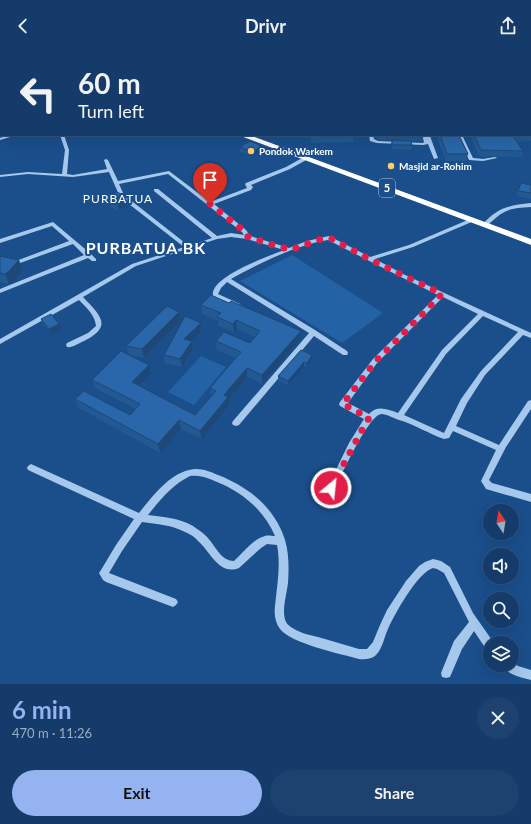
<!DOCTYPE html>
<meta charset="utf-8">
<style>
body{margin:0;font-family:Lato,sans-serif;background:#1d426f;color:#f1f3f6;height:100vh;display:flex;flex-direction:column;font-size:15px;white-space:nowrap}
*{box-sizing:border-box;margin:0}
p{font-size:13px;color:#9dadc0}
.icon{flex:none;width:22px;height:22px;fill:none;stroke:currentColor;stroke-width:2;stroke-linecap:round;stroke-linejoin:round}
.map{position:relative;height:632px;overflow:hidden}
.details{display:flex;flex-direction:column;background:#143b69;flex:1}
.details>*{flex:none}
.top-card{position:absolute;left:0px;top:0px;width:531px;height:84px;box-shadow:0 4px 16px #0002,0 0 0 1px #33557d;background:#143b69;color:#f1f3f6;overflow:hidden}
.needle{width:26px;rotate:348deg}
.controls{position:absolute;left:483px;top:452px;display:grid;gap:8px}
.controls a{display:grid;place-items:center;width:36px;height:36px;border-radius:50%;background:#143b69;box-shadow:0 4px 16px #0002,0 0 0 1px #33557d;font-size:20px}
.pin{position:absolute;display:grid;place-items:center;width:34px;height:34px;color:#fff;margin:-41px -17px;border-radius:50% 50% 50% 0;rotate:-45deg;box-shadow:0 0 4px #0007}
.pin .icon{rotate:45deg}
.me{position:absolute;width:44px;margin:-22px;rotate:28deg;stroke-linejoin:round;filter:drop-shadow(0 0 3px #0008)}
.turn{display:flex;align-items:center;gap:14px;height:84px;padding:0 12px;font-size:18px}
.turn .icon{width:52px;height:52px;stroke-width:2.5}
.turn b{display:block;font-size:28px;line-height:34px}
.round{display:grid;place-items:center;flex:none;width:42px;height:42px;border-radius:21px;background:#1d426f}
.overview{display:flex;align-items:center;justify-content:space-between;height:68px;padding:0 12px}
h1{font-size:24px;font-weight:700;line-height:30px;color:#95b2f1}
.button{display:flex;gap:8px;margin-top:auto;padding:8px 12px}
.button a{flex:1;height:46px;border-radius:24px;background:#95b2f1;color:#111;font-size:16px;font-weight:700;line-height:46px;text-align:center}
.button a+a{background:#1d426f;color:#f1f3f6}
header{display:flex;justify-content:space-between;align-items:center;height:52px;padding:0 12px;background:#143b69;font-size:18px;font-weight:700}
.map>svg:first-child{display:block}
.green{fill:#2362a5}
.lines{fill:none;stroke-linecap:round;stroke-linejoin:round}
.minor{fill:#a6c8ed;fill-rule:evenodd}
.major{fill:#ecf4ff;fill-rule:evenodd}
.highway{fill:#fff;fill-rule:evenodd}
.wall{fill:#235992}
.shaded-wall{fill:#1d4877}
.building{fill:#2967aa;stroke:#1d4877}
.route{stroke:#e11d48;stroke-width:7;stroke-dasharray:0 12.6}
.poi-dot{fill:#ffcd62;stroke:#1a4f8c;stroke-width:1.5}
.labels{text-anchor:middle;stroke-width:4;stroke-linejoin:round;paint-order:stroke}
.far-poi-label{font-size:10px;font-weight:bold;fill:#fff;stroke:#1a4f8c;text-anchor:start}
.shield{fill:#1a4f8c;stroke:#bacadc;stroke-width:1}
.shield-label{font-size:11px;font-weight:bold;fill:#fff}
.far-quarter-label{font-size:12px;letter-spacing:1px;fill:#fff;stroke:#1a4f8c}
.district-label{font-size:16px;font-weight:bold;letter-spacing:1px;fill:#fff;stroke:#1a4f8c}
</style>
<header><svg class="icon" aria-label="back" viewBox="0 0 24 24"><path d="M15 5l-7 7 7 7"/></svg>Drivr<svg class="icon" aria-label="share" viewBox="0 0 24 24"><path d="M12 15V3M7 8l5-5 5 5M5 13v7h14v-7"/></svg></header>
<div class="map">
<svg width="531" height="632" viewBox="0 0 531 632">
<rect width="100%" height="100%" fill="#1a4f8c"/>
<path class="green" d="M292 203 383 261 342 291 240 229Z
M201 304 226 315 194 353 168 340Z"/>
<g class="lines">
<path class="minor" d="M3 0H8L9 1H4Z
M293 0H297L292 1Z
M495 0H499L500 1H496Z
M0 29H1V32H0Z
M0 44H1V47H0Z
M0 54H1V57H0Z
M530 71H531V73H530Z
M10 83H17L0 88V86Z
M60 83H64L69 98 67 122 73 123 107 117 104 108 106 107 108 108 118 129 169 119 210 150 247 136 245 132 246 131 286 115 304 105H308V107L290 117 251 133 253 135 251 138 214 152 246 178 250 184 289 196 307 189 329 184 370 205 409 193 470 167H474V169L413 195 375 207 403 222 531 281V286L523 283 485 323 467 351 456 374 499 393 528 349 531 348V357L506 395 489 428 492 431 531 442V450L486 437 481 429 496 398 453 379 449 386 444 387C429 382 414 372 399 368 393 366 389 363 382 362 369 361 340 426 334 439L331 440 328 439 327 436 349 391 364 367 340 354 339 352 340 350 373 307 438 243 399 224 328 188C299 192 257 212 231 227L315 278 347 299 348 301 347 303H343L314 284 239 373 236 374 233 373 232 371 233 369 309 281 227 230 221 236 218 242 240 252 241 254 240 256H236L213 244C209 225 269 204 284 198L247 187 231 185 217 187 136 214 83 245C101 264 113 274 84 289 79 291 72 296 67 295L66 293 67 291 88 281 96 274C95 263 86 255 79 248L0 292V287L132 212 184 195 120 145 109 120 73 125 28 122 0 125V123L28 120 62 122 65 98ZM168 122 242 180 244 183 231 181 217 184 158 137H154V139L212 186 189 194 124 143 119 132ZM443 245 478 262 442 298 398 361C387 357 377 353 369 362L348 351 377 311ZM483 264 518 280 481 319 461 347 444 381 404 363 446 302Z
M369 83H373L374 87 378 89 423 91 424 90 422 83 430 84 438 106 434 107 428 92 423 93 377 91 370 89Z
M458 83H462L473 106 483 107 495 105 497 106 483 109 469 108Z
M531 151V155C509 156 503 158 487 174L485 175 482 173C497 156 509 153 531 151Z
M53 170 91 202 96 207V209H92L88 206 0 241V237L84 203 73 192 20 211H16V209L69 189 52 174 0 191V187Z
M31 412 139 461C152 445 168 423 189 418 199 415 209 419 218 423 249 435 275 456 285 488 289 501 289 517 288 531 287 541 281 560 286 570 288 574 294 577 298 579 304 582 311 583 318 585 332 589 345 593 359 597H367L373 590 380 573 387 558 406 529 419 514 425 510 433 507 441 509 450 515 473 561 494 591H490V598L486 597 474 579 462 597 450 625 446 626 442 625 441 621 454 589 469 570 444 521 437 517 433 516C418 520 394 563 388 577 384 585 383 596 376 603 372 607 365 608 359 607 341 602 290 591 280 577 275 570 274 562 275 554 277 533 281 514 277 493L267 492 261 496 239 516C219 524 210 499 198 489 195 485 190 482 185 480 172 473 157 472 142 470L122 499 109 521 176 547 178 550 176 553 173 555 106 530 103 528 99 521 101 518 116 493 134 467 28 418 27 416 28 414ZM190 424C200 423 208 426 217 430 242 440 264 458 275 484 271 484 268 483 265 484 253 487 243 501 234 509 220 509 215 492 205 483 202 480 197 477 193 474 179 466 164 465 148 463 160 448 172 433 190 424Z
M512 610 518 614 531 618V628C521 625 507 623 503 613H512Z"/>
<path class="major" d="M168 0H175L167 1Z"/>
<path class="highway" d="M77 0H84L85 1H78Z
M238 83H249L531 187V193Z"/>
</g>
<path class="wall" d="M531 78V89L517 90 523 99 521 105 479 104 470 83H530Z
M310 83H354L353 90 311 91Z
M376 83H424L422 89 378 88 377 87Z
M436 83H459L468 102 466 109H446Z
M392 88 412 93 411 98 392 97 391 93Z
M262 94V99L253 104 240 100V95Z
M521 131 531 133V147L516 144Z
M108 145 127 153 119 159 110 155Z
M0 204 23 218 13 230 9 232 0 230Z
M229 251 301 279 300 288 262 332 247 324 229 347V353L202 387 181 377 160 401 79 356 75 347 130 363 136 357 95 336 92 328 149 313 151 322 139 334 195 363 211 344 210 336 235 306 217 298 216 289 250 291 255 285 237 277 234 280 218 274V269L202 262 201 253Z
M179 260 181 269 144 306 129 303 126 294Z
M41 267 61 277 51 282 43 272Z
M201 271V279L192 289 193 296 182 315 165 311 164 303Z
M301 298 312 307 306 315 304 314 288 333 278 329V324Z"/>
<path class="shaded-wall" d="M262 94V99L253 104V100Z
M125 143 127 153 119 159 117 149Z
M19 208 23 218 13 230 9 232 5 222Z
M179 260 181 269 144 306 142 297Z
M236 268 237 277 234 280 233 272Z
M201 271V279L186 295 184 287Z
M59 272 61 277 51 282 49 277Z
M301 279 300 288 262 332V323Z
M192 289 193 296 182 315 180 307Z
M312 303V307L306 315 307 311Z
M304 310V314L288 333V329Z
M149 313 151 322 134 338 132 330Z
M247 316V324L229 347V353L202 387 200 379 224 343Z
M179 368 181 377 160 401 158 392Z"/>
<path class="building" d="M206 0H209L211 1H202Z
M530 77 531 78V83L513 84 523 99 481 98 474 83H530Z
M440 83H459L468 102H447Z
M392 88 411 89 412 93H392Z
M250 89 262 94 253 100 240 95Z
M521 131 531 133V141L518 139Z
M116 140 125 143 117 149 108 145Z
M0 204 19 208 8 220 5 222 0 221Z
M211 243 229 251 231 249 301 279 262 323 247 316 224 343 228 345 200 379 179 368 158 392 75 347 84 339 130 363 140 352 92 328 121 299 149 313 132 330 195 363 216 339 210 336 241 300 216 289 224 280 250 291 260 279 236 268 233 272 217 265 221 261 201 253Z
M167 254 179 260 142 297 126 294Z
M51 262 59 272 49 277 41 267Z
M185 264 201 271 184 287 192 289 180 307 164 303Z
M301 298 312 303 307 311 304 310 288 329 278 324Z"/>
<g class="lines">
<path class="route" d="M210 152 244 179 248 185 290 198 324 186 332 187 369 207 442 242 375 310 343 352 369 366 362 378 331 436"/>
</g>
<g class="poi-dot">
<circle cx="251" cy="99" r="4"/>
<circle cx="391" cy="114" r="4"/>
</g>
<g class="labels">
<g class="far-poi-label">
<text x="259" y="103">Pondok Warkem</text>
<text x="399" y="118">Masjid ar-Rohim</text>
</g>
<rect class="shield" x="379" y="127" width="16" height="18" rx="3"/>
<g class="shield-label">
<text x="387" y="140">5</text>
</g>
<g class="far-quarter-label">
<text x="118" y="151">PURBATUA</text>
</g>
<g class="district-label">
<text x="146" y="202">PURBATUA BK</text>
</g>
</g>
</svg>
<div class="controls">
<a><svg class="needle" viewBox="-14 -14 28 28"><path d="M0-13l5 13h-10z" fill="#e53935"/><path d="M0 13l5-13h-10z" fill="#9dadc0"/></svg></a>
<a><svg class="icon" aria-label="sound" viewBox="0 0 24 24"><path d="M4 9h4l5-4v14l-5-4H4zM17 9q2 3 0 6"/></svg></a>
<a><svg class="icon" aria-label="search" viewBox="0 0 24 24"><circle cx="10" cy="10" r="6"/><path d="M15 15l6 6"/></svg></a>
<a><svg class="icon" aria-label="layers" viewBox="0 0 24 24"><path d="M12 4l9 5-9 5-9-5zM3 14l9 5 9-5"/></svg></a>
</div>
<div class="pin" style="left:210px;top:152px;background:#d93025"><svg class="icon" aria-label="arrive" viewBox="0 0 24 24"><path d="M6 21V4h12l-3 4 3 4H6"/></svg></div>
<svg class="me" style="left:331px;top:436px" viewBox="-20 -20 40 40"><circle r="17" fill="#e11d48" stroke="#fff" stroke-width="3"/><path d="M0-11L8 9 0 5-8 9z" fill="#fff"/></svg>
<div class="top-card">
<div class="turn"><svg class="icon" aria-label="left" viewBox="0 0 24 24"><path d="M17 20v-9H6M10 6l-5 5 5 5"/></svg><div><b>60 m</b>Turn left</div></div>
</div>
</div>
<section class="details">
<div class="overview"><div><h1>6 min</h1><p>470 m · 11:26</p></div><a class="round"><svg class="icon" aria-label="close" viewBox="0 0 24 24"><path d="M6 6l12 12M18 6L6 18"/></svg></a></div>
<div class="button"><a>Exit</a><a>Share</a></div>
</section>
